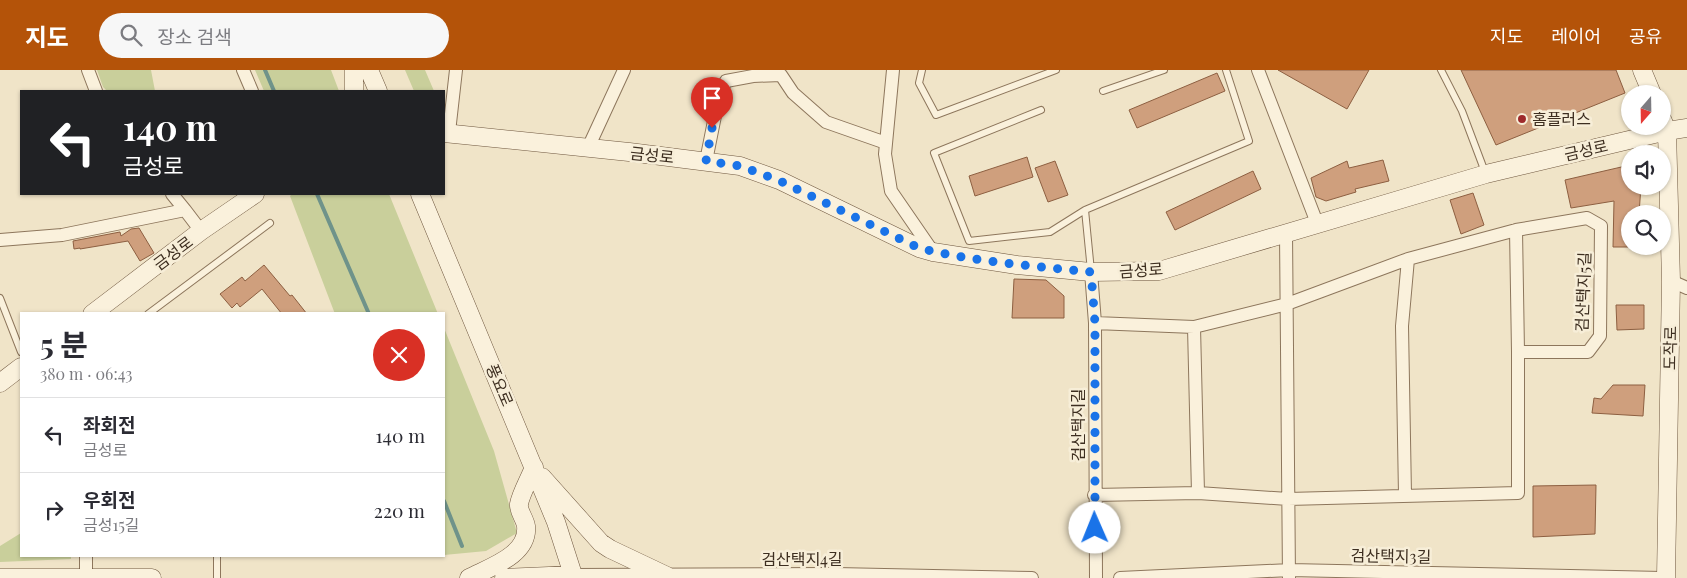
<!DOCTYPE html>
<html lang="ko">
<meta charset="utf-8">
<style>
body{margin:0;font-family:"Playfair Display","Noto Sans KR",serif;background:#f7f7f7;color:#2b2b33;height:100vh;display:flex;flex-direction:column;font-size:19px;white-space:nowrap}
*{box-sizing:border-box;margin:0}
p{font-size:16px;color:#7c7c81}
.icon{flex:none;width:28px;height:28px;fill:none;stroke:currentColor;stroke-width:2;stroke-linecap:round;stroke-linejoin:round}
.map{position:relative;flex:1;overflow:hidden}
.details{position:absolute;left:20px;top:242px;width:425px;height:245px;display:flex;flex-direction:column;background:#fff;border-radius:0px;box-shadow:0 1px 4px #0004}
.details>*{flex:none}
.banner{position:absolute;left:20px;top:20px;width:425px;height:105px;border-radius:0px;box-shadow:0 1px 4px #0004;background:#202124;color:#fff;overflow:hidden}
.needle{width:32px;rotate:200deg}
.buttons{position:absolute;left:1621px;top:15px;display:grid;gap:10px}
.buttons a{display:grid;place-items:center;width:50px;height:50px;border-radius:50%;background:#fff;box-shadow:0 1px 4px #0004;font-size:25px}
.pin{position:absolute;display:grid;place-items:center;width:42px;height:42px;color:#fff;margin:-51px -21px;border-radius:50% 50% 50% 0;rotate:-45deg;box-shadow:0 0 5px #0007}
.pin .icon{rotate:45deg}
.me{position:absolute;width:55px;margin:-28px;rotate:359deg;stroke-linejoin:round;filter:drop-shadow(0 0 4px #0008)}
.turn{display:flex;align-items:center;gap:18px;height:105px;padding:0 20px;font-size:22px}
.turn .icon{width:65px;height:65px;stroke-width:2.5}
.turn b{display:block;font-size:35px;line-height:42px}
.round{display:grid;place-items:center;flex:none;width:52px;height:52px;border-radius:26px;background:#f7f7f7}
.headline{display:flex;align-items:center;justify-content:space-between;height:85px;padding:0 20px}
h1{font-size:30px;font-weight:700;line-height:38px}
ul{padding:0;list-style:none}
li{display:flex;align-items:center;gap:15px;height:75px;padding:0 20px;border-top:1px solid #e1e1e2}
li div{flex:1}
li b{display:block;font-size:19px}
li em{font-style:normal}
header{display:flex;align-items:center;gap:30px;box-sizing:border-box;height:70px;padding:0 25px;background:#b45309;color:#fff}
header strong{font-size:24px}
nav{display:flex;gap:28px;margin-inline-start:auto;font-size:18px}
.search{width:350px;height:45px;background:#f7f7f7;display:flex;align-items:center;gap:12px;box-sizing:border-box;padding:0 18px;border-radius:28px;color:#7c7c81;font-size:19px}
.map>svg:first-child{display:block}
.green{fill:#c9cf9b}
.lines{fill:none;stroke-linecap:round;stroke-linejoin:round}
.stream{stroke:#6f938a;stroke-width:4}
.building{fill:#cf9f7d;stroke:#8d5f41}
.lane-casing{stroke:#8d765c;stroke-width:8}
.street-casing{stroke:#8d765c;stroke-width:14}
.secondary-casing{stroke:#6f573f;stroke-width:19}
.lane{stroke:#faf1dc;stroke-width:6}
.street{stroke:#faf1dc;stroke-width:12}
.secondary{stroke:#faf1dc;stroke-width:18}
.route{stroke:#1a73e8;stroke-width:9;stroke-dasharray:0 16.2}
.poi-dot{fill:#9e2a2b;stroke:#f7eed8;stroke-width:2}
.labels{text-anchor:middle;stroke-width:5;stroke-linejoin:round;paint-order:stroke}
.poi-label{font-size:16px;fill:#3d2e20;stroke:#f7eed8;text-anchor:start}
.street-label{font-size:16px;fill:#3d2e20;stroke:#f7eed8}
</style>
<header>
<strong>지도</strong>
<div class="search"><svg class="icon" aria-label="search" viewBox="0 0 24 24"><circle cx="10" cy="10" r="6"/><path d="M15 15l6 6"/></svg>장소 검색</div>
<nav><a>지도</a><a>레이어</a><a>공유</a></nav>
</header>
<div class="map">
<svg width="1687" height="508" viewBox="0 0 1687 508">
<rect width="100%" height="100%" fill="#f0e4c8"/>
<path class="green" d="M97 0H151L155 21H107L103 17Z
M255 0H331L339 21H264Z
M405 0H425L434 21H414Z
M292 124H389L438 244H335L290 126Z
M444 258 494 381 517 463 486 481 444 485Z
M21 463V486H71V489L0 492V476Z"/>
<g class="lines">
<path class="stream" d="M265 0 274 21
M317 124 369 244
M444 431 462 476"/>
</g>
<path class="building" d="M1278 0H1369L1347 39Z
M1461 0H1616L1625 23 1496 75Z
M1217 3 1225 21 1137 58 1129 40Z
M1027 87 1033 107 975 126 969 106Z
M1383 90 1389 111 1355 119 1356 122 1326 131 1316 127 1311 108 1347 91 1349 98Z
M1055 91 1068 125 1048 132 1035 98Z
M1630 95V116H1641L1639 144H1630V177H1613L1614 131 1571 138 1565 110Z
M1253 101 1261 119 1175 160 1166 142Z
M1473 123 1484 155 1461 164 1450 130Z
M139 158 154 183 140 191 128 171 80 179V178L74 179 73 171 120 162 121 166 131 159Z
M264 195 290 226 292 225 307 244H282L262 219 240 237 237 233 232 238 220 224 242 207 245 211Z
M1014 209 1046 210 1064 226V248H1012Z
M1616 235H1644V259L1617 260Z
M1613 315H1645L1643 346 1592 343 1594 328 1601 329Z
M1596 415 1595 464 1533 467V416Z"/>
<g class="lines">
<defs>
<path id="lane" d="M922 0 919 13 936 45 1056 0
M1441 0 1462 41 1485 102
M1103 21 1164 0
M1041 40 934 83 969 171 1050 162 1085 140 1091 201
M1085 140 1249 71 1226 0
M0 228 21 282
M148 244 270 153
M217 508V486"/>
<path id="street" d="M88 0 96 21
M243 0 252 21
M893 0 885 84 891 121 933 182
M1258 0 1317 153
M449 62 456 0
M588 78 624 0
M706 91 719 26 726 11 753 6 781 5 793 23 826 52 886 73
M172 124 185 140 201 161
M1286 163 1289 508
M0 170 62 165 185 140
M1091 202 1095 253 1096 508
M1671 211 1687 218
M1095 253 1194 257 1287 234 1408 189 1516 160 1587 148 1601 156 1600 266 1588 282H1518
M1194 257 1198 423
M1094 425 1198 423 1288 429 1518 423V282L1516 160
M1405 425 1402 256 1408 189
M86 486V508
M573 505 836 504 1032 508
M1120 508 1290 500 1662 508"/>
<path id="secondary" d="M354 0V21
M369 0 378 21
M1642 0 1652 24
M1662 49 1667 61 1671 211 1666 508
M444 63 629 82 740 96 779 110 919 178 933 182 1017 195 1091 202 1159 201 1486 104 1667 61 1687 58
M420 124 556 452 574 508
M92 244 201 161 255 124
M0 313 21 297
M542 407 601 473 610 479 667 506 664 508
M0 508H152
M469 508C490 497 529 485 526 456 525 449 518 441 519 434 521 423 530 408 534 397
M504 508 573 505"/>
</defs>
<use href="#lane" class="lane-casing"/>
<use href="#street" class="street-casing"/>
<use href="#secondary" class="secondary-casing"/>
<use href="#lane" class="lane"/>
<use href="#street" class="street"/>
<use href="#secondary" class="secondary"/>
</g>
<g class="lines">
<path class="route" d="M712 58 706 91 740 96 778 110 919 178C975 192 1034 196 1091 202L1095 253V458"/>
</g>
<circle class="poi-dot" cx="1522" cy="49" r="5"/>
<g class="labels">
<g class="poi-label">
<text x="1532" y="55">홈플러스</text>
</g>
<g class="street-label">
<text transform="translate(1586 80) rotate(-13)" y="6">금성로</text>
<text transform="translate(652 85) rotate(6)" y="6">금성로</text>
<text transform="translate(173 183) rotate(-37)" y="6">금성로</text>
<text transform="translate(1141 200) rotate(-4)" y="6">금성로</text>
<text transform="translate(1583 222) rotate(-88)" y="6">검산택지5길</text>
<text transform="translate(1670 278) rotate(-89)" y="6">도작로</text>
<text transform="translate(500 315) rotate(67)" y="6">풍요로</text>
<text transform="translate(1078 355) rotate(-90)" y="6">검산택지길</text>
<text transform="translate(1391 486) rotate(1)" y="6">검산택지3길</text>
<text x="802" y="495">검산택지4길</text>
</g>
</g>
</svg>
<div class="buttons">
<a><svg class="needle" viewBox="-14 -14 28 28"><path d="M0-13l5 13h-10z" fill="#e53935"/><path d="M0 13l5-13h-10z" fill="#7c7c81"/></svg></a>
<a><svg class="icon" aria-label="sound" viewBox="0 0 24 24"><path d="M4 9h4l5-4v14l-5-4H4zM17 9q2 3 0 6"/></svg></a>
<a><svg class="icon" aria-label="search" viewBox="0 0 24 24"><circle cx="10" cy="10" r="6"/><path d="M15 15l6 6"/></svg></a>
</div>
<div class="pin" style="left:712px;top:58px;background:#d93025"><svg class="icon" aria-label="arrive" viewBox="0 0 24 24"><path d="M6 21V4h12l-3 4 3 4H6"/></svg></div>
<svg class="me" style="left:1095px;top:458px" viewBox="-20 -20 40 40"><circle r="19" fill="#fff"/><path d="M0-13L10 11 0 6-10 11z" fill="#1a73e8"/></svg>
<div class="banner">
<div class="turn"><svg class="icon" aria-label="left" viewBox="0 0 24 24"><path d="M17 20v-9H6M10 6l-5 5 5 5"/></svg><div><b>140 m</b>금성로</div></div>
</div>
<section class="details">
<div class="headline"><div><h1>5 분</h1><p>380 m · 06:43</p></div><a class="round" style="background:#d93025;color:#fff"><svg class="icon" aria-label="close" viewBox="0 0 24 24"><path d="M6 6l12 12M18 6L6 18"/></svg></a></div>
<ul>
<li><svg class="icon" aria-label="left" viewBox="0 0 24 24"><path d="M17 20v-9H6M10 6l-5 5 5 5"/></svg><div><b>좌회전</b><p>금성로</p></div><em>140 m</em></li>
<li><svg class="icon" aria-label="right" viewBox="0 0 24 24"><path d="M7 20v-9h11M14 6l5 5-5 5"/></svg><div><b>우회전</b><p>금성15길</p></div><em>220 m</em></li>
</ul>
</section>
</div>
